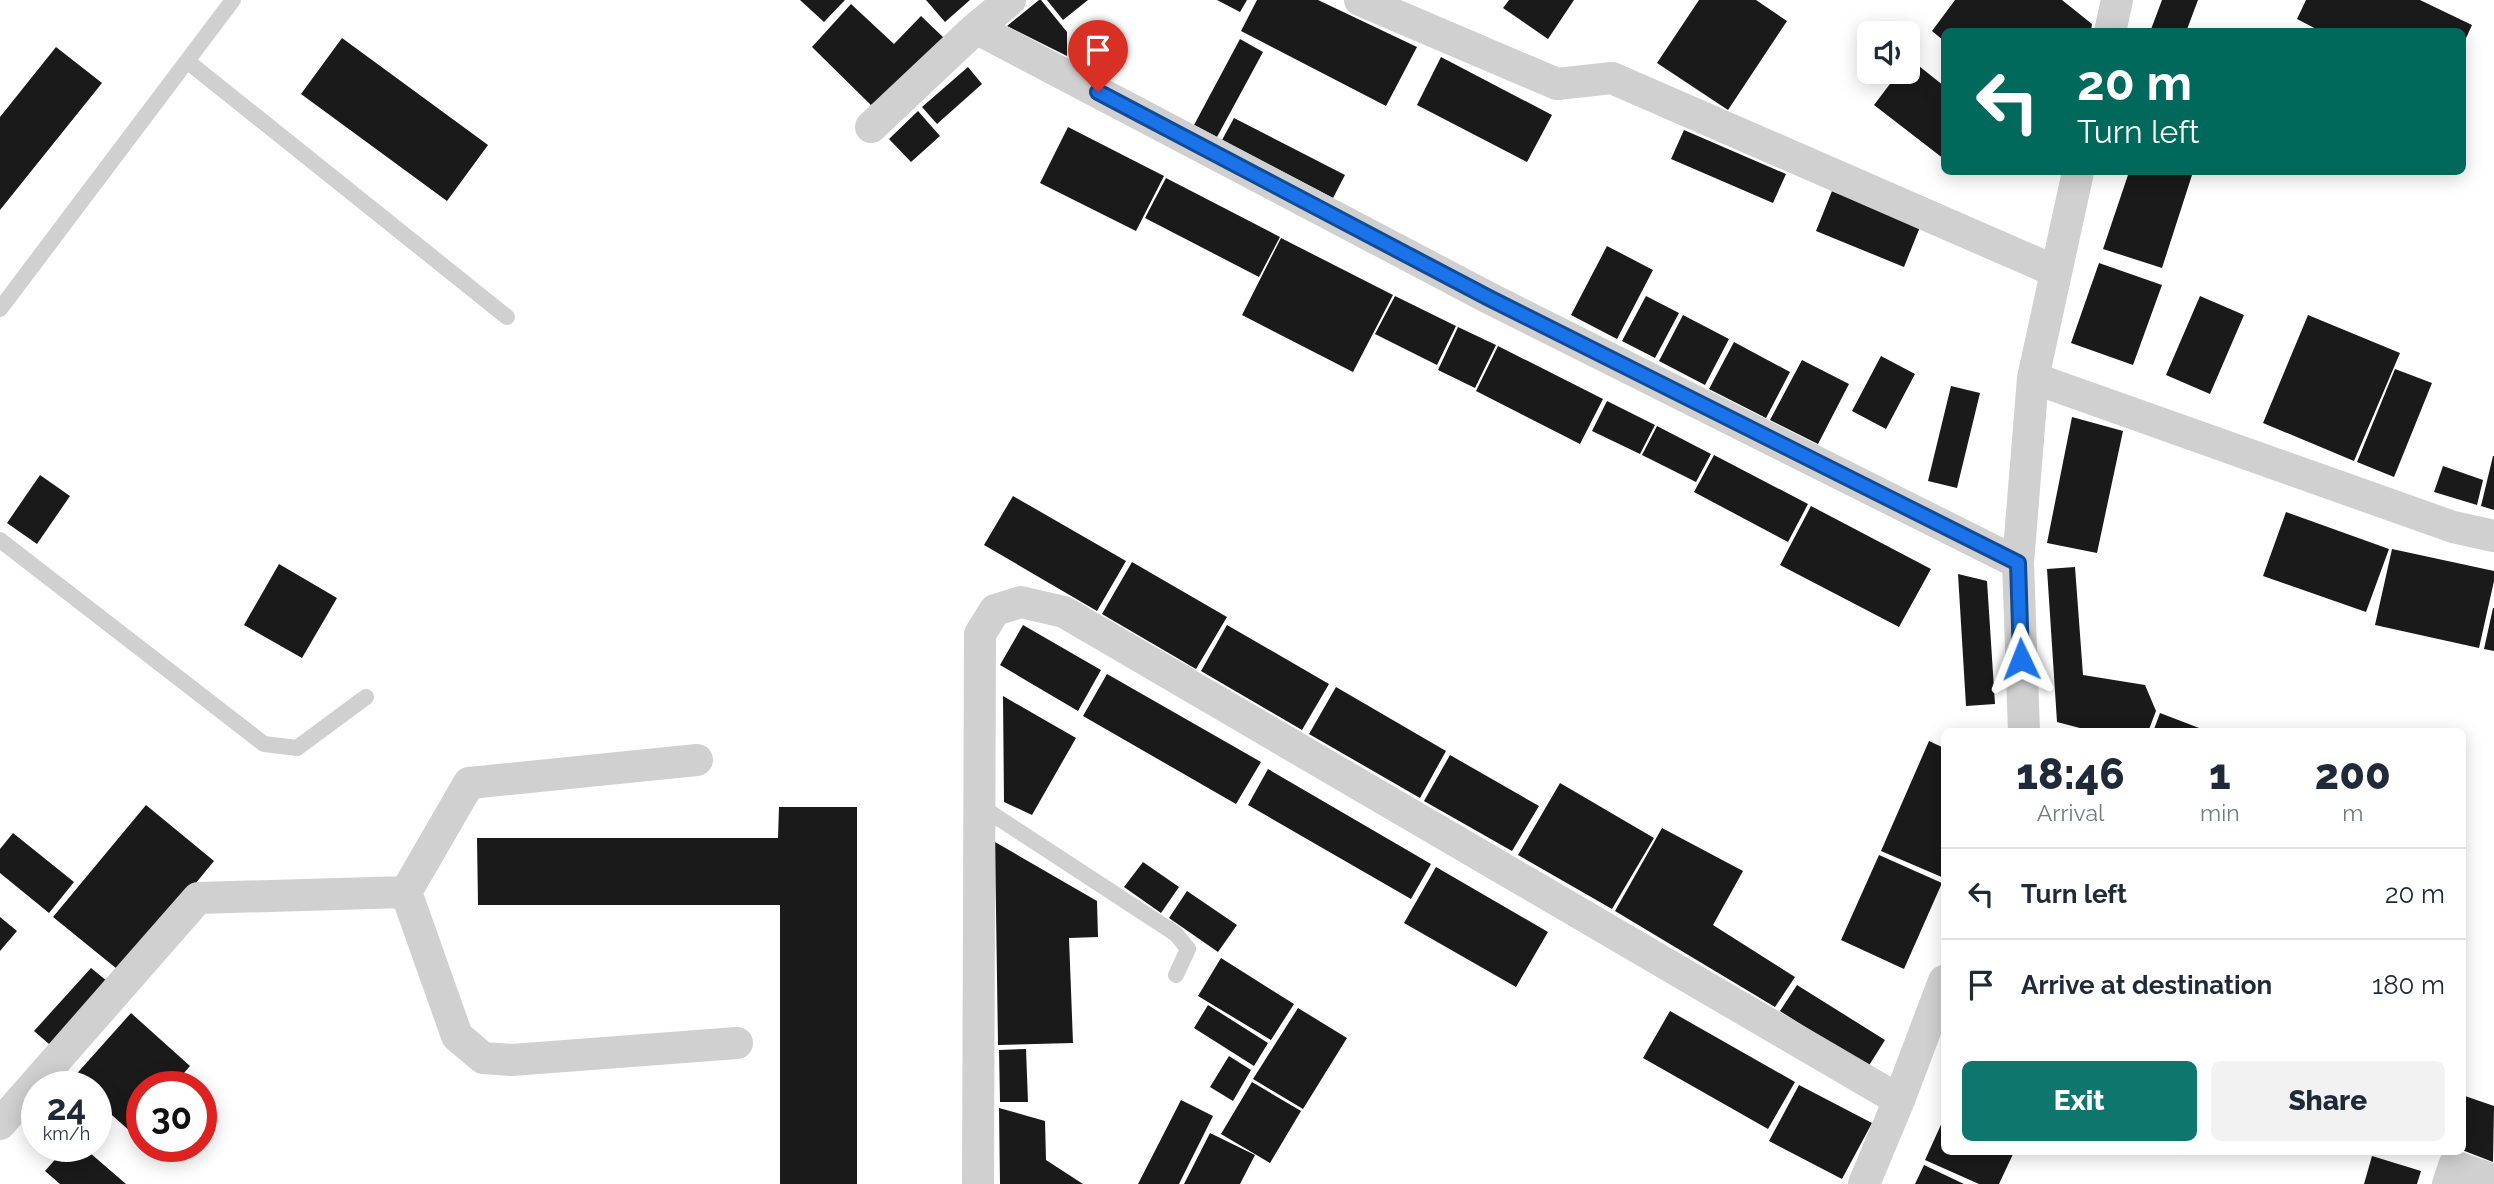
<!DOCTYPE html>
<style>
body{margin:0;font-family:Raleway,sans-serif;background:#f2f2f3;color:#1f2937;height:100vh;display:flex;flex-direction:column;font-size:26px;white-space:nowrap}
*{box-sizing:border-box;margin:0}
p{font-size:23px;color:#747a83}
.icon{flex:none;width:38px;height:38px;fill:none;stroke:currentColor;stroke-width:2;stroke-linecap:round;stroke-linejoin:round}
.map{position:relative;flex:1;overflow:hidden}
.panel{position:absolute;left:1941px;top:728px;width:525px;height:427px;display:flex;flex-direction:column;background:#fff;border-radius:10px;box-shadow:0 4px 18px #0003}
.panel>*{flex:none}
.banner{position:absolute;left:1941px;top:28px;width:525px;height:147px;border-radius:10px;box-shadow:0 4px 18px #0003;background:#00695c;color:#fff;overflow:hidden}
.buttons{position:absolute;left:1857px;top:21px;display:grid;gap:14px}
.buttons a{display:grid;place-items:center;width:63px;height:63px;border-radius:10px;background:#fff;box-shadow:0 4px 18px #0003;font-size:35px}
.speed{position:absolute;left:21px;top:1071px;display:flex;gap:14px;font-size:35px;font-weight:700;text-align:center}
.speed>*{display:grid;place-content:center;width:91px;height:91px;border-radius:50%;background:#fff;box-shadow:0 4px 18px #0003;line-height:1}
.speed small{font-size:18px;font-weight:400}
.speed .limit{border:10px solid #d22;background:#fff;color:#111}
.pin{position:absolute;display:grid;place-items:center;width:60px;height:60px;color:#fff;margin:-72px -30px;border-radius:50% 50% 50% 0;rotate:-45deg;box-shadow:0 0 7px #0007}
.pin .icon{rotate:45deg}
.me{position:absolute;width:77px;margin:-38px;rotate:358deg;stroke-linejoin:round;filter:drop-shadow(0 0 5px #0008)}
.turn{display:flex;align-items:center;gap:24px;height:147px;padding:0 21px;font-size:32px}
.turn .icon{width:91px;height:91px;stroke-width:2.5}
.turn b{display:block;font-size:49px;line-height:60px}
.eta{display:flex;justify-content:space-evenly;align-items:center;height:119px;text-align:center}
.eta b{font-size:42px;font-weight:800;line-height:49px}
.action{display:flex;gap:14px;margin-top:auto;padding:14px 21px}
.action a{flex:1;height:80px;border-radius:10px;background:#0f766e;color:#fff;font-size:28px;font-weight:800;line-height:80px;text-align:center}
.action a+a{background:#f2f2f3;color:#1f2937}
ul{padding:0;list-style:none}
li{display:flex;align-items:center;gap:21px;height:91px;padding:0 21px;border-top:2px solid #e0e1e3}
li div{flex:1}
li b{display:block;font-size:26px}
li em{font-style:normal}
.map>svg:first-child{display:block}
.building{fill:#1a1a1a}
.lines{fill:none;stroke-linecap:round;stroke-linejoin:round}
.lane{stroke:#d0d0d0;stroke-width:16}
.street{stroke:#d0d0d0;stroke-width:32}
.route-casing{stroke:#114b97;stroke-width:18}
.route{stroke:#1a73e8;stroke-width:12}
</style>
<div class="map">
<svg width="2494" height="1184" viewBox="0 0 2494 1184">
<rect width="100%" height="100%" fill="#fff"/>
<path class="building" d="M800 0H845L824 22Z
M926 0H970L945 22Z
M1039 0H1041L1067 32V56L1007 26Z
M1047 0H1088L1063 20Z
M1217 0H1247L1240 12Z
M1257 0H1318L1417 47 1386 106 1241 31Z
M1509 0H1574L1548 39 1503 8Z
M1699 0H1756L1787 21 1728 110 1657 63Z
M1955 0H2062L2092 24 2091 32H1944V41L1932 31Z
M2162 0H2198L2186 32H2150Z
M2306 0H2420L2472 25 2462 47V32H2322L2297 19Z
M851 4 894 44 921 16 944 38 877 111 812 47Z
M342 38 488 145 447 201 301 94Z
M1240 39 1263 52 1217 137 1194 125Z
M56 47 102 83 0 210V117Z
M1441 57 1552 115 1527 162 1417 105Z
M1909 58 1944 86V159L1874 105 1899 72H1908Z
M968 67 982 84 937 124 922 107Z
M918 111 940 136 911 162 889 139Z
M1234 118 1345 175 1333 198 1222 140Z
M1068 127 1164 176 1136 231 1040 183Z
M1684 130 1786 174 1773 203 1671 159Z
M2129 172H2193L2162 268 2103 249Z
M1166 178 1280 237 1259 277 1145 218Z
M1832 191 1920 227 1904 267 1816 231Z
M1281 238 1393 295 1353 372 1242 315Z
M1607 246 1653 270 1617 339 1571 315Z
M2099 263 2162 285 2133 365 2071 343Z
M1395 296 1456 326 1437 365 1375 334Z
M1646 296 1679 313 1655 358 1622 341Z
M2200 296 2244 315 2210 394 2166 375Z
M1683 315 1729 339 1705 385 1659 361Z
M2308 315 2400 353 2354 461 2263 423Z
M1458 327 1496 345 1475 388 1438 370Z
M1734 342 1790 372 1766 418 1709 389Z
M1498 346 1603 399 1580 444 1476 391Z
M1881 356 1915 374 1886 429 1852 411Z
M1802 360 1849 384 1818 444 1770 420Z
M2395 369 2432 383 2394 477 2357 462Z
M1951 386 1980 393 1957 488 1928 481Z
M1607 401 1655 425 1640 454 1592 431Z
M2072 417 2123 431 2097 553 2047 543Z
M1657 426 1711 454 1696 482 1642 455Z
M1714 455 1808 504 1788 542 1694 492Z
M2493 456H2494V510L2481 506Z
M2443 466 2483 480 2477 505 2434 492Z
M40 475 70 496 37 544 7 523Z
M1013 496 1126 561 1097 611 984 545Z
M1811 506 1931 569 1899 627 1780 565Z
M2286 512 2389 549 2366 612 2263 576Z
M2392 549 2494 571V581L2479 648 2375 625Z
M1132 562 1227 617 1196 669 1102 614Z
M279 564 337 598 302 658 244 625Z
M2075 567 2083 675 2145 685 2156 711 2148 732H2095L2057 722 2047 569Z
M1958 574 1987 581 1995 704 1966 706Z
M2493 608H2494V651L2484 649Z
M1023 625 1101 670 1078 711 1000 665Z
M1227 625 1329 684 1302 730 1201 671Z
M1107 674 1261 762 1236 804 1083 716Z
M1336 687 1446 751 1420 798 1309 734Z
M1003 696 1076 738 1032 815 1004 802Z
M2160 713 2207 731V732H2153Z
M1929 741 1944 748V878L1881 851Z
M1450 755 1539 806 1512 851 1424 801Z
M1268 769 1431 864 1411 899 1248 805Z
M1560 783 1654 838 1612 909 1518 855Z
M146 805 214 861 122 973 53 917Z
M779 807H857V1184H780V905H478L477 838H778Z
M1662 828 1743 871 1713 925 1795 977 1775 1007 1615 911Z
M13 833 74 882 49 913 0 873V849Z
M995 842 1097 901 1098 937 1069 938 1073 1043 998 1045Z
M1879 855 1942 883 1904 969 1841 940Z
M1143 862 1179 887 1161 913 1124 887Z
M1436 867 1548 932 1516 987 1404 923Z
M1187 891 1237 925 1218 952 1169 918Z
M0 917 17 931 0 951Z
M1221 958 1294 1004 1271 1040 1198 996Z
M91 968 113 986 56 1050 34 1031Z
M1797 985 1885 1040 1868 1067 1780 1011Z
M1208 1005 1268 1043 1254 1066 1194 1028Z
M1298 1008 1347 1038 1303 1109 1253 1079Z
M1670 1011 1795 1082 1768 1129 1643 1058Z
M131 1013 190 1066 172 1087H142V1120L131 1132 96 1101V1087H80L72 1079Z
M1026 1049 1028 1102H1000L999 1050Z
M1229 1056 1251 1070 1233 1101 1210 1087Z
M1252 1082 1301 1111 1270 1163 1221 1134Z
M1799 1085 1872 1123 1842 1179 1769 1141Z
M2462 1095 2494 1106 2493 1162 2462 1150Z
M1181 1100 1213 1116 1179 1184H1138Z
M999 1108 1045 1121 1046 1160 1083 1184H1000Z
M1944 1118V1152H2014L1999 1184H1979L1925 1160Z
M1210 1133 1255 1155 1240 1184H1184Z
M67 1146H82L126 1184H60L45 1171Z
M2372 1156 2421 1171 2417 1184H2364Z
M1924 1165 1964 1184H1915Z"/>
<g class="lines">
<path class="lane" d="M187 61 507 317
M0 309 233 0
M0 540 264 744 297 748 366 697
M980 806 1176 934 1188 949 1176 975"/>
<path class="street" d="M1360 0 1557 84 1612 78 2055 271
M976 28 1489 298 2018 563
M2110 32 2117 0
M871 127 976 28 1010 0
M2033 378 2453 527 2494 536
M2024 732 2018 563 2033 378 2078 172
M406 892 457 1036 483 1058 512 1060 737 1043
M0 1124 198 898 406 892 469 783 697 760
M978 1184 980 634 995 610 1021 602 1064 612 1899 1100
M1864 1184 1899 1100 1944 981
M2448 1184 2454 1166 2494 1180"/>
</g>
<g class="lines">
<defs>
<path id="route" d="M1098 92 1489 298 2018 563 2021 659"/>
</defs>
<use href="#route" class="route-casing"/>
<use href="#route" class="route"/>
</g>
</svg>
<div class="buttons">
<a><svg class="icon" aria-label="sound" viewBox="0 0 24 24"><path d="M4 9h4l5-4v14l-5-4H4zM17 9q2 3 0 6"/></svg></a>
</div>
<div class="speed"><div>24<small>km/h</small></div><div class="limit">30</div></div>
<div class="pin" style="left:1098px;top:92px;background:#d93025"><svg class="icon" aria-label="arrive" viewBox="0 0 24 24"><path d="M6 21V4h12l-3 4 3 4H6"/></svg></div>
<svg class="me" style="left:2021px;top:659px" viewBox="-20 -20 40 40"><path d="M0-17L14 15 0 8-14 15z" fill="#1a73e8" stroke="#fff" stroke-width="4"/></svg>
<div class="banner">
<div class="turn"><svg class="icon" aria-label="left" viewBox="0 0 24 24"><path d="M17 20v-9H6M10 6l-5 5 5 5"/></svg><div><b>20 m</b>Turn left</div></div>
</div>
<section class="panel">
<div class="eta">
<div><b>18:46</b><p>Arrival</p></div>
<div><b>1</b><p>min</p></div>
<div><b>200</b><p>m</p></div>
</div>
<ul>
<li><svg class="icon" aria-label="left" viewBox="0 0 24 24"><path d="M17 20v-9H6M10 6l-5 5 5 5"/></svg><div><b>Turn left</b></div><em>20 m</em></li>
<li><svg class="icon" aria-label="arrive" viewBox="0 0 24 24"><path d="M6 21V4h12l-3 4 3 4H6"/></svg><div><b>Arrive at destination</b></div><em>180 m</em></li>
</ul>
<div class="action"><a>Exit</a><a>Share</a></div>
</section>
</div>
